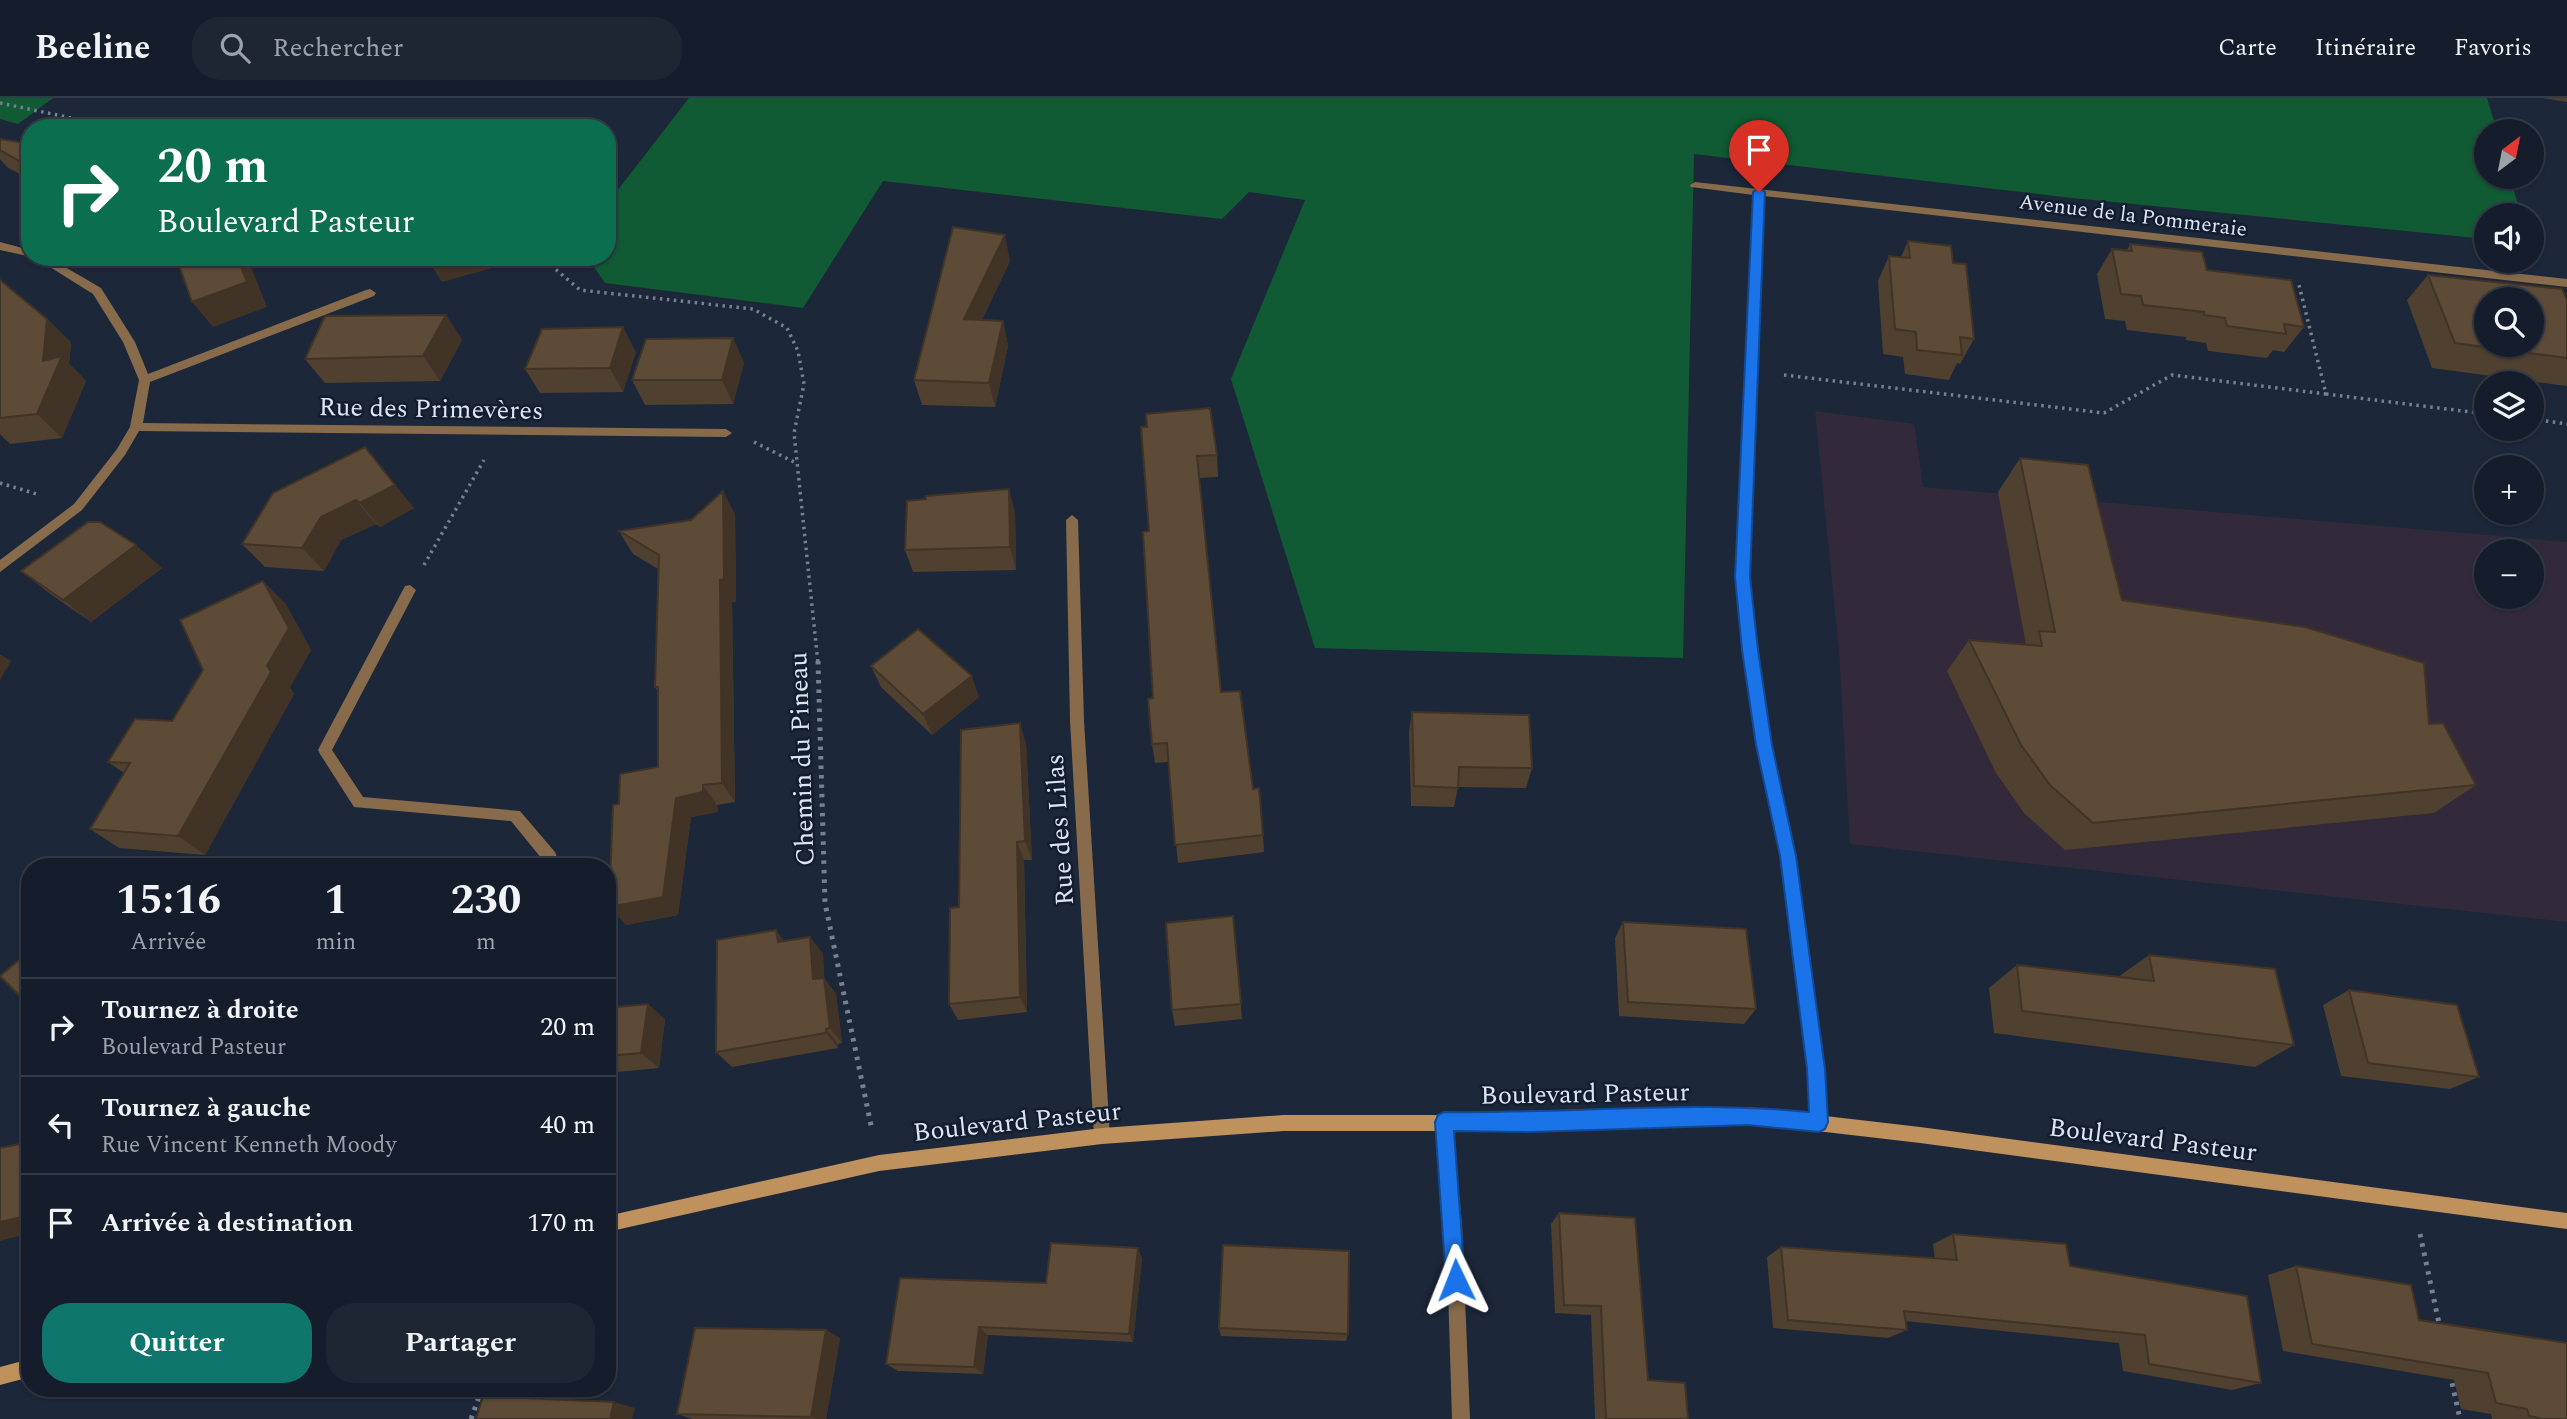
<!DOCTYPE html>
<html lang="fr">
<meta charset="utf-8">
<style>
body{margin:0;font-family:Spectral,serif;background:#1e2634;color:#f1f3f6;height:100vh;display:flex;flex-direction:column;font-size:26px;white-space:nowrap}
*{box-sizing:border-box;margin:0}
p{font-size:23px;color:#9da2a9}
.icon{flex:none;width:38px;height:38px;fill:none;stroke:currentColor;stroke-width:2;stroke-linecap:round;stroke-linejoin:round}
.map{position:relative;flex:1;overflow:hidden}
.panel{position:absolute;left:21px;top:760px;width:595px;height:539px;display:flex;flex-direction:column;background:#151d2c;border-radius:28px;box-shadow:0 2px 5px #0004,0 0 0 2px #343b48}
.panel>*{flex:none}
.guide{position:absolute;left:21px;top:21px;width:595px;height:147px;border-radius:28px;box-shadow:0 2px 5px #0004,0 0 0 2px #343b48;background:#0b6e4f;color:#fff;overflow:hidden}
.needle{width:46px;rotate:32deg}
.buttons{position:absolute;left:2474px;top:21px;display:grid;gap:14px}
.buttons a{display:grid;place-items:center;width:70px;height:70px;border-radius:50%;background:#151d2c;box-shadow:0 2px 5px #0004,0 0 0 2px #343b48;font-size:35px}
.pin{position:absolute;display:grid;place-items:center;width:60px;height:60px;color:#fff;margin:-72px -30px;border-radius:50% 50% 50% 0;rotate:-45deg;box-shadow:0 0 7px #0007}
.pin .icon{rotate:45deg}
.me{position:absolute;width:77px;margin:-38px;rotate:358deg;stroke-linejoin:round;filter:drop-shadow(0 0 5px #0008)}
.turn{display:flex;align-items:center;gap:24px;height:147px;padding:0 21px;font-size:32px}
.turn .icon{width:91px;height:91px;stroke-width:2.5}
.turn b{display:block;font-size:49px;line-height:60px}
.eta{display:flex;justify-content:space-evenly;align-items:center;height:119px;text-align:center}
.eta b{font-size:42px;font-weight:700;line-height:49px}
.cta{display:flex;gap:14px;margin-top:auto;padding:14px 21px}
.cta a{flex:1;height:80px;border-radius:28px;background:#0f766e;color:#fff;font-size:28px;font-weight:700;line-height:80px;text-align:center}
.cta a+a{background:#1e2634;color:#f1f3f6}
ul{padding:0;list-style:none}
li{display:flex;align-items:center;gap:21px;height:98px;padding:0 21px;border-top:2px solid #343b48}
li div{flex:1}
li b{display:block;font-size:26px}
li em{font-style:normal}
header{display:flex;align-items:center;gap:42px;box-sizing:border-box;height:98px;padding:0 35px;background:#151d2c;border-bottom:2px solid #343b48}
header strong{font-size:33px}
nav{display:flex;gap:38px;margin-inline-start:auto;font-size:24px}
.search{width:490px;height:63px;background:#1e2634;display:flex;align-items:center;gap:18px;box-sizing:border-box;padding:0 24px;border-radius:28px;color:#9da2a9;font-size:26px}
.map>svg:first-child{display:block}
.education{fill:#322a3a;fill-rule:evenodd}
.green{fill:#105b34}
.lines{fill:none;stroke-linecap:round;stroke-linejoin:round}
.path-far1{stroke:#778090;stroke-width:3.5;stroke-dasharray:2.5 4.5;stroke-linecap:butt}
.path{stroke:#778090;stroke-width:5;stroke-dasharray:3.5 6;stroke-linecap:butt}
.street{fill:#876b4b;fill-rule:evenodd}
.secondary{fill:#bf915d;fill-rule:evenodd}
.wall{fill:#50402f}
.shaded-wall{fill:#413426}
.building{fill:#5d4a37;stroke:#413426;stroke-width:2;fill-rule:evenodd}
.route{fill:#1a73e8;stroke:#114b97;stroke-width:2}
.labels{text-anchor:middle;stroke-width:5;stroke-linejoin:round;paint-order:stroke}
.far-street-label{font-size:21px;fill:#dde4f2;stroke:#131d30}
.street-label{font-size:26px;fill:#dde4f2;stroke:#131d30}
</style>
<header>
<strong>Beeline</strong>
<div class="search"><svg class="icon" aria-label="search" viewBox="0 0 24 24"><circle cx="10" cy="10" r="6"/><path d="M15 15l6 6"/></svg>Rechercher</div>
<nav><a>Carte</a><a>Itinéraire</a><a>Favoris</a></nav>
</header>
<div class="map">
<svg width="2567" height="1321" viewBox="0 0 2567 1321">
<rect width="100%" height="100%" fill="#1c273a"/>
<path class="education" d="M1815 313 1914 326 1923 389 2567 444V824L1850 746 1839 553ZM2487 453H2532V499H2487Z"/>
<path class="green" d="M0 0H53L18 26 0 21Z
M689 0H2487L2497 33H2487V79H2510L2521 117H2487V141L2072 100 1694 56 1683 560 1315 550 1231 281 1305 102 1249 94 1222 121 883 83 803 210 605 185 587 159H607V106Z"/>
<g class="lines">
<path class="path-far1" d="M0 5 119 30
M551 159 553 169 580 192 753 211 787 230 798 253 804 286 794 335 818 565
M1784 277 2104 315 2172 277 2326 296 2298 183
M2326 296 2487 316
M2532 321 2567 326
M754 344 796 365
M0 385 40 397
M424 467 484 362"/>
<path class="path" d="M818 563 825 805 872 1032
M2420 1136 2440 1230
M2450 1276 2460 1321
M471 1321 482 1290"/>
<path class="street" d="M1695 84 2567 181V189L1764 98 1749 479 1771 647 1795 758 1824 971 1827 1024 1825 1030 1819 1032 1813 1030 1811 1024 1808 971 1781 758 1757 647 1737 479 1754 97 1691 89 1690 87Z
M0 144 30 152 32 159 0 152Z
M34 159H48L101 190 135 244 148 276 366 192 370 191 376 195 374 198 150 284 143 325 726 331 732 335 726 339 139 333 125 357 82 412 0 474V462L74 406 117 351 130 329 139 282 123 244 93 196Z
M1072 417 1078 422 1084 623 1110 1038 1108 1044 1102 1046 1096 1044 1094 1038 1070 623 1066 422Z
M410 487 416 492 332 652 363 699 520 713 555 754 557 759 555 768H541L542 761 511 723 354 709 320 656 318 652 320 648 405 488Z
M1444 1016 1450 1018 1452 1024 1462 1126 1470 1321H1452L1446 1126 1436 1024 1438 1018Z"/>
<path class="secondary" d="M1748 1009 1920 1029 2567 1115V1131L1920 1045 1748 1025 1531 1033H1284L1102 1046 879 1073 607 1134V1118L879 1057 1102 1030 1284 1017H1531Z
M30 1261V1279L0 1287V1269Z"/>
</g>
<path class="wall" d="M2543 0H2567V4Z
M0 41 30 46V82L7 69 0 61Z
M1908 143 1953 165 1974 241 1960 266 1957 265 1949 282 1905 276 1903 259 1883 256 1878 183 1889 158 1901 159Z
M2130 146 2207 172 2304 229 2284 254 2273 252 2267 260 2208 253 2206 245 2186 242V239L2127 232 2125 223 2105 221 2097 176 2112 151 2127 152Z
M1010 163 982 222 1003 223 1008 248 995 309 922 307 914 282Z
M2428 177 2567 202V288L2432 270 2407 202Z
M0 182 47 221 71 245 69 266 86 283 62 340 10 346 0 336Z
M446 217 462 242 440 283 325 285 305 261Z
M733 240 744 265 733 306 645 307 632 282Z
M636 254 623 294 540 295 525 271Z
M1147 329 1217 357 1218 379 1199 380 1221 594 1253 691 1263 737 1264 754 1178 765 1168 664 1155 665 1152 646 1153 600Z
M2020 360 2122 502 2429 626 2476 687 2434 715 2065 752 2024 715 1996 675 1947 573 1969 542 2026 547 1998 394Z
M273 395 414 410 380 429 376 426 341 442 324 473 265 469 242 446Z
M1015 414 1016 472 913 474 905 452Z
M735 416 736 504H732L735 704 717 707 718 714 691 719 678 817 626 827 619 706 658 669V594L655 589 658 471 633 456 619 433Z
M162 470 91 524 49 495 21 473Z
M285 505 311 552 290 589 294 596 205 757 119 750 90 731 124 675 108 664 172 623Z
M871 568 979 599 932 637 881 589Z
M1412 614 1532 670 1526 690 1458 689 1454 709 1411 708 1409 634Z
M1026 645 1032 762H1024L1027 914 958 922 949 906 959 809Z
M1233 818 1242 921 1175 928 1172 912Z
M1623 824 1756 911 1744 926 1619 918 1615 840Z
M810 839 823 856 824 880 836 896 842 945 838 946V950L732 969 716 954 785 843Z
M2149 857 2294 947 2255 969 1994 935 1989 890 2017 867 2118 879Z
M2349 892 2479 979 2450 991 2341 978 2323 907Z
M607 910 665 921 659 970 607 975Z
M1559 1115 1648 1282 1688 1321H1595L1591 1217 1555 1215 1551 1126Z
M1953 1136 2070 1168 2261 1285 2232 1292 2123 1273 2119 1245 1905 1223 1907 1232 1888 1240 1773 1230 1767 1159 1781 1149 1935 1161 1933 1146Z
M1142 1160 1133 1244 988 1237 983 1276 898 1273 886 1266 1046 1185Z
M2296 1168 2419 1222 2567 1321H2492L2491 1316 2461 1311 2454 1282 2283 1253 2268 1177Z
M1219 1230 1348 1236 1346 1243 1221 1238Z
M826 1232 840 1240 826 1321H693L677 1316Z"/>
<path class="shaded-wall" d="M1005 137 1010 163 970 246 964 221Z
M237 159H247L267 209 213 229 192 204Z
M426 159H494L496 169 442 184Z
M446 217 462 242 440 283 423 258Z
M47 221 71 245 69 266 86 283 62 340 37 316Z
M1003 223 1008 248 995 309 989 285Z
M623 229 636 254 623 294 610 270Z
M733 240 744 265 733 306 722 282Z
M365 349 414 410 380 429 360 405Z
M1009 391 1015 414 1016 472 1010 449Z
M723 393 735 416 736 504H732L735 704 722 685 720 482Z
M356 402 376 426 341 442 324 473 302 450 321 419Z
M136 447 162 470 91 524 63 502Z
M263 483 285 505 311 552 290 589 294 596 205 757 178 738 267 568Z
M0 556 11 563 0 582Z
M972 578 979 599 932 637 923 616Z
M1020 625 1026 645 1032 762 1025 743Z
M703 687 717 707 718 714 691 719 678 817 626 827 609 809 676 700Z
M1017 744 1024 762 1027 914 1020 899Z
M776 832 789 849 778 844Z
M810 839 823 856 824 880 836 896 842 945 830 930 813 881Z
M648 906 665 921 659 970 641 955Z
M826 931 838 946V950L826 935Z
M30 1117V1135L0 1143V1124Z
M1138 1150 1142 1160 1133 1244 1129 1236Z
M979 1229 988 1237 983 1276 974 1269Z
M826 1232 840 1240 826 1321H817L811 1319Z
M614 1304 635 1310 632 1321H610Z"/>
<path class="building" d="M0 41 30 46V69L0 52Z
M953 129 1005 137 964 221 1003 223 989 285 914 282Z
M1908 143 1951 148 1953 165 1966 166 1974 241 1960 239 1962 257 1917 252 1916 234 1895 231 1889 158 1910 160Z
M2130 146 2202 154 2207 172 2291 182 2304 229 2284 226 2286 236 2227 228 2225 220 2204 217V214L2143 207 2141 198 2121 196 2112 151 2132 153Z
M176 159H237L247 184 192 204Z
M2428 177 2562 191 2567 202V260L2455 245ZM2487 201H2532V247H2487Z
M0 182 47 221 43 263 62 258 37 316 0 320Z
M446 217 423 258 305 261 325 218Z
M623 229 610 270 525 271 542 231Z
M733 240 722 282H632L646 241Z
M1210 310 1217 357 1197 358 1221 594 1240 593 1253 691 1259 690 1263 737 1175 747 1167 645 1152 646 1148 601 1153 600 1143 434 1149 433 1141 329H1147L1146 316Z
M365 349 395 387 360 405 356 402 321 419 302 450 242 446 273 395Z
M2020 360 2088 367 2122 502 2305 529 2424 565 2429 626 2443 625 2476 687 2093 725 2050 687 2021 647 1969 542 2042 548 2039 533 2055 534Z
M1009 391 1010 449 905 452 907 403 926 401V398Z
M723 393 724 481 720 482 722 685 703 687V694L676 700 663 799 609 809 613 707 619 706 620 676 658 669V589H655L659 457 619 433 691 422Z
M88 424H100L136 447 63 502 21 473Z
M263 483 289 530 267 568 271 574 178 738 90 731 130 665 108 664 135 621 172 623 203 572 180 522Z
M918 531 972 578 923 616 871 568Z
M1412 614 1529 617 1532 670 1459 669 1458 690 1414 688Z
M1020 625 1025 743 1017 744 1020 899 949 906 950 810 959 809 961 632Z
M379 764 431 768H377Z
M1233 818 1241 906 1172 912 1166 825Z
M1623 824 1746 831 1756 911 1628 904Z
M776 832 778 844 810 839 813 881 824 880 830 930 826 931V935L716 954 717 842Z
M30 853V908L0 878Z
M2149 857 2275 871 2294 947 2022 913 2017 867 2154 883Z
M2349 892 2457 907 2479 979 2368 965Z
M648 906 641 955 607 958V910Z
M30 1044V1117L0 1124V1050Z
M1559 1115 1635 1120 1648 1282 1685 1285 1688 1321H1606L1601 1208 1564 1207Z
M1953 1136 2066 1146 2070 1168 2247 1198 2261 1285 2149 1266 2145 1237 1904 1213 1907 1232 1788 1222 1781 1149 1957 1162Z
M1051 1145 1138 1150 1129 1236 979 1229 974 1269 886 1266 900 1180 1046 1185Z
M1223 1147 1349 1153 1348 1236 1219 1230Z
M2296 1168 2411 1187 2419 1222 2567 1245V1321H2544L2529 1318 2527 1311 2496 1305 2488 1275 2312 1246Z
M695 1230 826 1232 811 1319 677 1316Z
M483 1298 614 1304 610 1321H476Z"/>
<path class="route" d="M1759 90 1765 94 1750 479 1758 552 1772 647 1796 758 1825 971 1828 1024 1825 1031 1819 1034 1748 1027 1531 1034 1454 1033 1465 1182 1463 1188 1456 1191 1449 1188 1446 1182 1435 1024 1438 1017 1444 1014C1566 1016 1688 1002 1809 1014L1807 971 1780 758 1756 647 1742 552 1735 479 1753 94Z"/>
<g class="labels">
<g class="far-street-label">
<text transform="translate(2133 117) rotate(7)" y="7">Avenue de la Pommeraie</text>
</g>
<g class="street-label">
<text transform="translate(431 310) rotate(1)" y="9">Rue des Primevères</text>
<text transform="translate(801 661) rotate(-92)" y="9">Chemin du Pineau</text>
<text transform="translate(1059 732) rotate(-94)" y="9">Rue des Lilas</text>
<text transform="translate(1585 995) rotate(-1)" y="9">Boulevard Pasteur</text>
<text transform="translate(1017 1023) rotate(-6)" y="9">Boulevard Pasteur</text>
<text transform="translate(2153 1041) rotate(7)" y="9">Boulevard Pasteur</text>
</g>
</g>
</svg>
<div class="buttons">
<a><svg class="needle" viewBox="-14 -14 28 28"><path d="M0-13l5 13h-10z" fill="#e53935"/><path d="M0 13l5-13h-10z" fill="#9da2a9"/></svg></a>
<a><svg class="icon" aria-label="sound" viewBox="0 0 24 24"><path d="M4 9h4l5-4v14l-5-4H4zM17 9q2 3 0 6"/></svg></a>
<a><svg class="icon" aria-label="search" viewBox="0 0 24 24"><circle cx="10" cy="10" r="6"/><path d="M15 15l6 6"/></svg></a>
<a><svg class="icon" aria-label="layers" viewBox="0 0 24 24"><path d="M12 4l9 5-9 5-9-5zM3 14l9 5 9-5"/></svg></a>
<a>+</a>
<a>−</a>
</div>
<div class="pin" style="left:1759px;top:94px;background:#d93025"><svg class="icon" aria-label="arrive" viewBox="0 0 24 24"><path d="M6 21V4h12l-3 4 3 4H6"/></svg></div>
<svg class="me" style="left:1456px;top:1182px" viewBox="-20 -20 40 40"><path d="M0-17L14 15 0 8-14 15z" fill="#1a73e8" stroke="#fff" stroke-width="4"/></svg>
<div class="guide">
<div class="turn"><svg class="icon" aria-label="right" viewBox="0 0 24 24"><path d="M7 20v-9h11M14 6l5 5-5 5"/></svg><div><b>20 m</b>Boulevard Pasteur</div></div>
</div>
<section class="panel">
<div class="eta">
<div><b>15:16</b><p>Arrivée</p></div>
<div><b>1</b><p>min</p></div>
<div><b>230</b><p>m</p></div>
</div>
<ul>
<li><svg class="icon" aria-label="right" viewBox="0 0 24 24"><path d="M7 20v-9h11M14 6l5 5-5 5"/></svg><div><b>Tournez à droite</b><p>Boulevard Pasteur</p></div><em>20 m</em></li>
<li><svg class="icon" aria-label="left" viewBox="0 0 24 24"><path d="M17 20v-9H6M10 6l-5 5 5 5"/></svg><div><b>Tournez à gauche</b><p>Rue Vincent Kenneth Moody</p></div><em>40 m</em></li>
<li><svg class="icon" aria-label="arrive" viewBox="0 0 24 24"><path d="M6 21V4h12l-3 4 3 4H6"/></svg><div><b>Arrivée à destination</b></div><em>170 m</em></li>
</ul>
<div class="cta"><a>Quitter</a><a>Partager</a></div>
</section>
</div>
